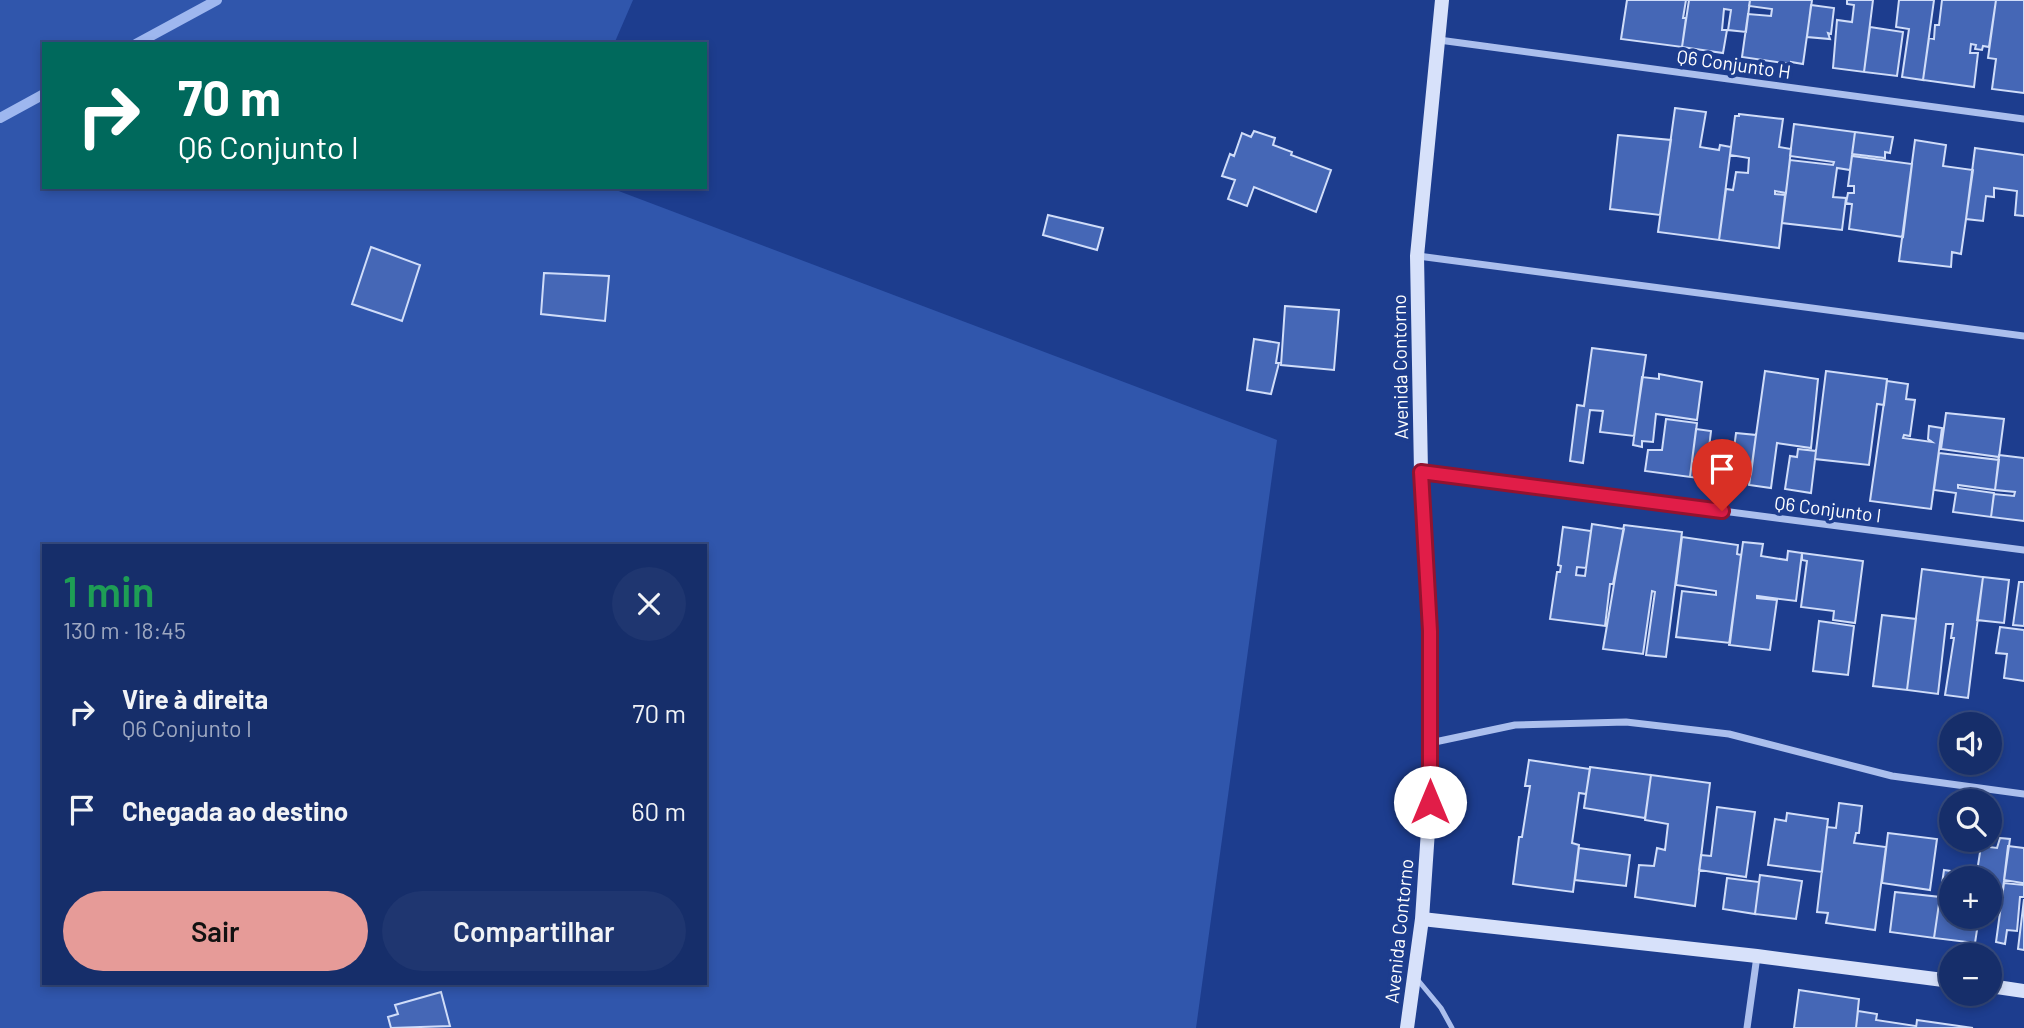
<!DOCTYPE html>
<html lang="pt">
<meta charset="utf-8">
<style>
body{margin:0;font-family:Barlow,sans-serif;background:#1f3670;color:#f1f3f6;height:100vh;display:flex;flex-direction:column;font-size:26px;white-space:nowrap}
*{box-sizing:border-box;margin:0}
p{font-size:23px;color:#9ea8c1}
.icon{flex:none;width:38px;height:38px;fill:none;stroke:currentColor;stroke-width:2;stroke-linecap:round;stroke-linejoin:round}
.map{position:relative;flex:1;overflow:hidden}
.sheet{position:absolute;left:42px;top:544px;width:665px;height:441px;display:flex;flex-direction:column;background:#162e6a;border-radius:0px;box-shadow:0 4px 10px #0003,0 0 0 2px #354a7e}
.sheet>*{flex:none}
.hud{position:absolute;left:42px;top:42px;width:665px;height:147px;border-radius:0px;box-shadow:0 4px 10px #0003,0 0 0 2px #354a7e;background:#00695c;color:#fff;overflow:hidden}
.fabs{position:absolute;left:1939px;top:712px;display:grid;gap:14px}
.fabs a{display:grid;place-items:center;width:63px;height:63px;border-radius:50%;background:#162e6a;box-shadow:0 4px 10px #0003,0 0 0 2px #354a7e;font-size:35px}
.pin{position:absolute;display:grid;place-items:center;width:60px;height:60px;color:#fff;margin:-72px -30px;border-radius:50% 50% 50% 0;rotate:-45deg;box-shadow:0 0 7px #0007}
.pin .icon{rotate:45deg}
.me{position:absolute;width:77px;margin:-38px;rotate:0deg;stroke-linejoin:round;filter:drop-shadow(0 0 5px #0008)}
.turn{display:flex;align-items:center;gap:24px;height:147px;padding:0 21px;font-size:32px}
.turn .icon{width:91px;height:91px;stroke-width:2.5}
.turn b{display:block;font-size:49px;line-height:60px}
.round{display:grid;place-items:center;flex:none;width:74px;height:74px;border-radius:37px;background:#1f3670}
.summary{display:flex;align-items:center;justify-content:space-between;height:119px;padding:0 21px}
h1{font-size:42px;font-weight:600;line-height:52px;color:#1e9e55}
.primary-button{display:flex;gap:14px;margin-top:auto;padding:14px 21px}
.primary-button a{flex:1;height:80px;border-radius:42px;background:#e69b98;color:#111;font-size:28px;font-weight:600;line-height:80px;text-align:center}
.primary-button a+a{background:#1f3670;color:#f1f3f6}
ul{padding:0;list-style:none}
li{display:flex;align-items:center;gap:21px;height:98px;padding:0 21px}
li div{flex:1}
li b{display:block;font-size:26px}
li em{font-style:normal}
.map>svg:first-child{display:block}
.green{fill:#3056ac;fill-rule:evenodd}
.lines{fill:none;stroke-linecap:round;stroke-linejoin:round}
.stream{stroke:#9eb7ef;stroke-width:10}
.building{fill:#4567b6;stroke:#d0ddf9;stroke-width:2}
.lane{stroke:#abbfed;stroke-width:5}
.street{stroke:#abbfed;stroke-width:7}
.secondary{stroke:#d7e1fa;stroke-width:14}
.route-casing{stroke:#92132f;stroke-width:18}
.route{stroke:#e11d48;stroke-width:12}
.labels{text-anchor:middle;stroke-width:7;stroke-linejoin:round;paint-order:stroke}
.street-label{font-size:19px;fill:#fff;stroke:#1d3d8e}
</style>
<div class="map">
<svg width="2024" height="1028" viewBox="0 0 2024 1028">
<rect width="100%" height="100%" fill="#1d3d8e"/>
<path class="green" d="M0 0H633L614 44H44V187H608L1277 440 1196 1028H0ZM44 546H705V984H44Z"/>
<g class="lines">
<path class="stream" d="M136 44 217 0
M0 118 44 94"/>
</g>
<path class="building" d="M1627 0H1689H1686L1683 18H1686L1682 47 1621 39Z
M1689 0H1750L1746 32 1728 30 1731 10 1724 9 1722 30H1727L1723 53 1682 47Z
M1750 0H1812L1803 64 1791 62V64L1742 57 1748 14 1771 16 1772 9 1749 6Z
M1847 0H1873L1864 72 1833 68 1837 20 1852 22 1854 5 1847 4Z
M1899 0H1934L1923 80 1902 77 1909 29 1896 27Z
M1942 0H1996L1989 47 1983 46 1982 50 1975 49 1976 45 1971 44 1970 53H1978L1974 87 1923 80 1929 38 1934 39 1935 25H1939Z
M1996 0H2024V93L1992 89 1996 59 1988 58Z
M1811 5 1834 8 1831 34 1828 33 1830 39 1807 37Z
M1870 27 1903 32 1897 76 1864 72Z
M1675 108 1706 112 1700 147 1719 150 1720 145 1731 147 1719 240 1658 232Z
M1739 114 1783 119 1779 147 1791 149 1786 193 1775 191V194L1785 195 1779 248 1719 240 1726 189 1733 190 1736 172 1748 173 1749 158 1730 155 1735 116H1739Z
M1794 124 1855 132 1850 170 1837 168 1833 197 1846 198 1842 230 1782 223 1790 160 1833 165 1834 162 1790 156Z
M1254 131 1275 138 1273 145 1292 152 1291 155 1331 170 1316 212 1254 187 1247 206 1228 199 1235 180 1222 176 1230 154 1234 156 1242 133 1251 137Z
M1855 132 1893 137 1890 153 1885 152V158L1852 154Z
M1618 135 1671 140 1660 215 1610 209Z
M1915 140 1946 145 1943 166 1973 170 1961 254 1952 252 1951 267 1899 261Z
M1975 148 2024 155V216L2015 215 2017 191 1994 188V197L1986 196 1983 221 1966 219Z
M1852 156 1912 164 1903 237 1849 229 1852 204 1846 203 1848 193H1854V186H1848Z
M1048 215 1103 228 1097 250 1043 235Z
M371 247 420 265 402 321 352 304Z
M544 273 609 276 605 321 541 314Z
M1285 306 1339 310 1334 370 1281 365Z
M1254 339 1279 343 1276 363H1279L1271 394 1247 390Z
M1592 348 1646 355 1634 436 1600 432 1603 411 1590 410 1583 463 1570 461 1577 405 1584 406Z
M1765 371 1818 379 1811 448 1777 443 1771 488 1749 485Z
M1826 371 1887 379 1884 405 1877 404 1869 465 1815 459Z
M1659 374 1702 382 1697 420 1656 414 1653 442 1642 441V447L1633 445 1642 377 1659 379Z
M1887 381 1908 384 1906 399 1915 400 1910 436 1904 435 1903 438 1932 442 1928 439 1929 426 1942 428 1931 509 1870 501Z
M1946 413 2004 419 1999 457 1941 449Z
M1666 419 1697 423 1690 477 1645 471 1648 450H1662Z
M1696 429 1711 431 1709 448 1727 450 1723 481 1690 477Z
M1736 433 1756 435 1751 474 1731 471Z
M1798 449 1816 451 1811 493 1785 489 1790 456 1797 457Z
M1939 453 1999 460 1995 490 1958 485V488L1994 493 1991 517 1953 512 1956 493 1934 490Z
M1999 455 2024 458V521L1991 517 1994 494 2014 496 2015 492 1995 490Z
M1592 524 1624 529 1613 584H1610L1605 626 1550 619 1557 572H1560L1561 566 1558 565 1563 527 1591 531 1586 568 1577 567 1576 575 1585 576Z
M1624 525 1682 532 1666 657 1646 655 1655 592 1652 591 1643 654 1603 649Z
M1682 537 1738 545 1737 554 1741 555 1730 643 1676 637 1682 591 1716 595V591L1676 585Z
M1743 542 1763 544 1761 556 1787 560 1788 551 1802 553 1796 601 1757 596V598L1777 600 1770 650 1729 645Z
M1802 553 1863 561 1855 623 1833 620 1834 611 1801 607 1807 561 1802 560Z
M1922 569 1983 577 1968 698 1945 695 1954 638H1951L1953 624H1946L1938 694 1907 690Z
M1983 577 2009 580 2004 623 1977 620Z
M2019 582H2024V626L2013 625Z
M1882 615 1916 619 1907 690 1873 686Z
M1819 621 1854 626 1848 675 1813 671Z
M2000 627 2024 630V681L2004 678 2007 654 1996 653Z
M1529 760 1590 769 1586 794 1579 793 1572 843 1579 845 1573 892 1513 884 1519 837H1522L1530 786H1525Z
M1590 767 1651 775 1645 818 1584 808Z
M1651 775 1710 783 1695 906 1635 897 1639 865 1654 866 1657 848 1665 850 1668 824 1645 820Z
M1839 803 1862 806 1859 833H1856L1854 843 1886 847 1875 930 1826 923 1828 913 1817 912 1827 827 1836 828Z
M1717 807 1755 812 1746 877 1699 870 1701 855 1711 856Z
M1787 813 1828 819 1822 872 1768 865 1775 819 1786 821Z
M1888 833 1937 839 1930 890 1882 883Z
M2000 838 2010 839 2000 909 1990 908V878H1976L1981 846 1997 848Z
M2008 846 2024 848V897H2020L2017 931 2007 930 2005 944 1996 942 2004 883 2023 885V883L2004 880Z
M1579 848 1630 855 1626 886 1575 880Z
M1944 870 1973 874 1972 878H1951V917H1979L1975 943 1934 938Z
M1760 875 1802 881 1796 919 1755 914Z
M1727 878 1759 882 1755 914 1723 909Z
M1895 892 1940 897 1934 938 1890 932Z
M2024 899V950L2018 949Z
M1799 990 1859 999 1856 1028H1794Z
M441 992 450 1026 391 1028 388 1017 398 1014 395 1005Z
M1858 1011 1877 1014 1876 1020 1916 1026V1028H1856Z
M1917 1020 1973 1028H1916Z"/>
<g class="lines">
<path class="lane" d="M1417 979 1441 1008 1452 1028"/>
<path class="street" d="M1439 40 2024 119
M1418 256 2024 336
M1421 472 2024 550
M1430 743 1515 725 1626 722 1729 734 1892 776 2024 794
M1747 1028 1757 956"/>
<path class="secondary" d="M1422 919 1757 956 1951 981
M1990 986 2024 991
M1407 1028 1422 919 1430 801V631L1421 472 1417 256 1442 0"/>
</g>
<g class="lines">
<defs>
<path id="route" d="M1430 802V631L1421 472 1722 511"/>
</defs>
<use href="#route" class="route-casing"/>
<use href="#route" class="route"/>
</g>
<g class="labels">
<g class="street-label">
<text transform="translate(1734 64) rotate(8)" y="7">Q6 Conjunto H</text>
<text transform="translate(1400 367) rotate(-91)" y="7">Avenida Contorno</text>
<text transform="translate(1828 509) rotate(7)" y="7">Q6 Conjunto I</text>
<text transform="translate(1399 931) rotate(-84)" y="7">Avenida Contorno</text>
</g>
</g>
</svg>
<div class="fabs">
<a><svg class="icon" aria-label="sound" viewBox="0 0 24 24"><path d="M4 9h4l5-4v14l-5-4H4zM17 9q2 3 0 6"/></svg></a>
<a><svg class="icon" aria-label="search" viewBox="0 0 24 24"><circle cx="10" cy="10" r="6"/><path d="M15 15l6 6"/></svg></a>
<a>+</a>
<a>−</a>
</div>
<div class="pin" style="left:1722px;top:511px;background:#d93025"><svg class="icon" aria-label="arrive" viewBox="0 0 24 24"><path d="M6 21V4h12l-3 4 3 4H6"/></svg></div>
<svg class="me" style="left:1430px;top:802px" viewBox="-20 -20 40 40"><circle r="19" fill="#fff"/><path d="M0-13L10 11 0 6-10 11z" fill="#e11d48"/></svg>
<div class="hud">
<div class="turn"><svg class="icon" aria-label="right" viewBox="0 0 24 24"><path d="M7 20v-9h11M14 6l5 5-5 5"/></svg><div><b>70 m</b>Q6 Conjunto I</div></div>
</div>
<section class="sheet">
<div class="summary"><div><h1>1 min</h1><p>130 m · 18:45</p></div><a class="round"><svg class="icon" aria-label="close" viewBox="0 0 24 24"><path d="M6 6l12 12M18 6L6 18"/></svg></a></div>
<ul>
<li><svg class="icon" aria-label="right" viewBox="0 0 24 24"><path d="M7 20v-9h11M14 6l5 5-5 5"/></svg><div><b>Vire à direita</b><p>Q6 Conjunto I</p></div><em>70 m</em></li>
<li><svg class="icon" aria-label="arrive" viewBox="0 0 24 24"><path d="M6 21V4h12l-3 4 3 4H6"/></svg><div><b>Chegada ao destino</b></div><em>60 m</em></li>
</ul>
<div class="primary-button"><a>Sair</a><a>Compartilhar</a></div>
</section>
</div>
